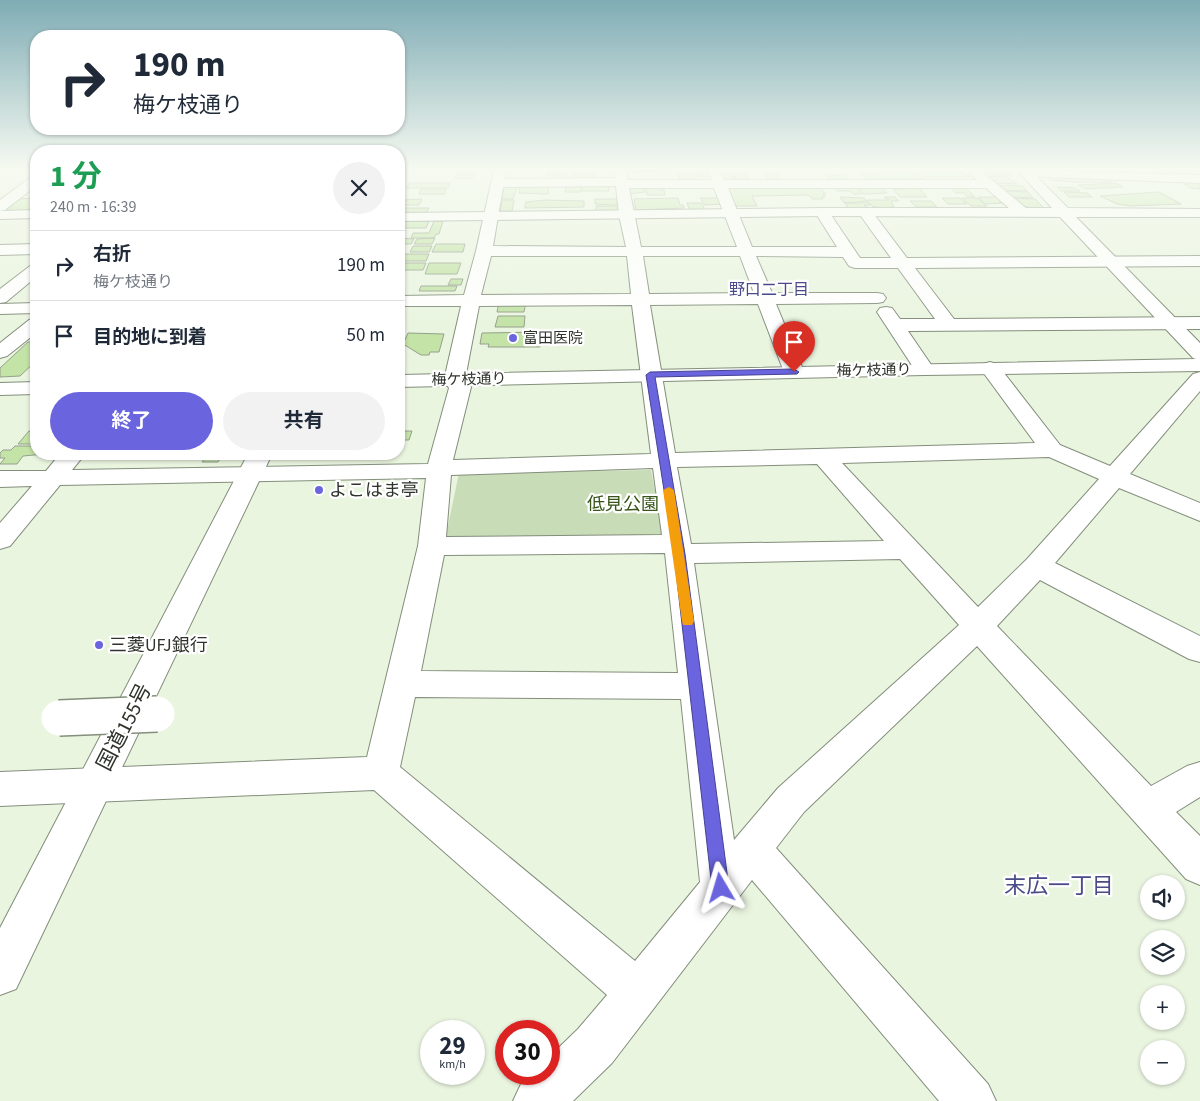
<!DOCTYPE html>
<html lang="ja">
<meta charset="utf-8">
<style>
body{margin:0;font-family:"Source Sans 3","Noto Sans JP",sans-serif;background:#f2f2f3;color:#1f2937;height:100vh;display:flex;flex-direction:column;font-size:19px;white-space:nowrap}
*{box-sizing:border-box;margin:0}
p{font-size:16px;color:#747a83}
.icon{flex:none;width:28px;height:28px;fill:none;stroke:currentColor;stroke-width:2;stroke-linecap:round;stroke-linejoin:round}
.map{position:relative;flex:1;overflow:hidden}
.sheet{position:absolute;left:30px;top:145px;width:375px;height:315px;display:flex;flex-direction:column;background:#fff;border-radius:20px;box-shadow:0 1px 4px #0004}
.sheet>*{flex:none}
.banner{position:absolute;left:30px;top:30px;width:375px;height:105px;border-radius:20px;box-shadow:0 1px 4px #0004;background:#fff;color:#1f2937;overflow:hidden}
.controls{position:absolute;left:1140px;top:875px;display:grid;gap:10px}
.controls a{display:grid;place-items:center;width:45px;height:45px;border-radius:50%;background:#fff;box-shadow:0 1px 4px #0004;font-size:25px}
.speed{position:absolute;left:420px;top:1020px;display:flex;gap:10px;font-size:25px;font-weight:700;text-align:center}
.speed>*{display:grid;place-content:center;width:65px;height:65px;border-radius:50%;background:#fff;box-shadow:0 1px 4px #0004;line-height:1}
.speed small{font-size:12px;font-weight:400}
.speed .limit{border:8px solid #d22;background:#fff;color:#111}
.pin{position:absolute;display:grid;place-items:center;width:42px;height:42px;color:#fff;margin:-51px -21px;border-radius:50% 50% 50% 0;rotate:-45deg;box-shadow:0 0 5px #0007}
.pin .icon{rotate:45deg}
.me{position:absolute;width:55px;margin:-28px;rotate:353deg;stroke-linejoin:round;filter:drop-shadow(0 0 4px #0008)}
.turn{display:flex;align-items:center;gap:18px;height:105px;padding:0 20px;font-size:22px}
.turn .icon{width:65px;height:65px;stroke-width:2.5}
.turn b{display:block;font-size:35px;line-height:42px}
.round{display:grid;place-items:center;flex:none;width:52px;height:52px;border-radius:26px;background:#f2f2f3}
.headline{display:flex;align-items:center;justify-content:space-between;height:85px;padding:0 20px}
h1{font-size:30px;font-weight:700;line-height:38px;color:#1e9e55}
.cta{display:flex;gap:10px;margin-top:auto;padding:10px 20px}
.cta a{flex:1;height:58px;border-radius:30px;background:#6a65df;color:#fff;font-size:20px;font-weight:700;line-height:58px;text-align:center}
.cta a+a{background:#f2f2f3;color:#1f2937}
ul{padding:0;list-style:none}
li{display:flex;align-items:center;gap:15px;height:70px;padding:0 20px;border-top:1px solid #e0e1e3}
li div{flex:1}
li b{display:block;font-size:19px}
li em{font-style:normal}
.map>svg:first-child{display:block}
.green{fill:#c8dcb8}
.building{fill:#c3e3a7;stroke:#95a08c}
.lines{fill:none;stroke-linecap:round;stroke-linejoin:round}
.street-casing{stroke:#838e7b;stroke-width:2}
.secondary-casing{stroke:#838e7b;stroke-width:2}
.highway-casing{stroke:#838e7b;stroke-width:2}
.street{fill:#fff;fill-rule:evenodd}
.secondary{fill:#fff;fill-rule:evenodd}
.highway{fill:#fff;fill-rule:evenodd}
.street-bridge-casing{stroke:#838e7b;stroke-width:38;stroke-linecap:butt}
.street-bridge{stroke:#fff;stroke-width:35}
.route{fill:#6a65df;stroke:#454291}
.slow{fill:#f59e0b}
.poi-dot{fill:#6a65df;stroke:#fff;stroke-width:2}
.labels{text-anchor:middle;stroke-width:4.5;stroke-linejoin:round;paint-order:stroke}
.far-poi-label{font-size:15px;fill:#2f332b;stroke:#fff;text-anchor:start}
.far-street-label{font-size:15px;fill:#2f332b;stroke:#fff}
.far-neighbourhood-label{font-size:16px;fill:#494a88;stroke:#fff}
.poi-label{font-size:18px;fill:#2f332b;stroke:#fff;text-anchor:start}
.park-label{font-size:18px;fill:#385418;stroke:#fff}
.near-street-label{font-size:21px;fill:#2f332b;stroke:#fff}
.near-neighbourhood-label{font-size:22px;fill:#494a88;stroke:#fff}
</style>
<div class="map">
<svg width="1200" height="1101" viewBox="0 0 1200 1101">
<rect width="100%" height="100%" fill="#eaf5e0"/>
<path class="green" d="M651 470 664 537 445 540 459 473Z"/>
<path class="building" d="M457 170H479L478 173H456Z
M625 170H672V171L626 172Z
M885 170 917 172 925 179H866L860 172H887Z
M921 170H959L970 177H926Z
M979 170H1008L1012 176 982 173Z
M1167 170H1185L1194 176H1176Z
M693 171H710L713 177 695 176Z
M547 172H566V176H547Z
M572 172H592L593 174H595L596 179H573Z
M678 173H691L693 180H680Z
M732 173 735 180H722L719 174Z
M734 173H746L749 180H736Z
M457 174H475L473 178H455Z
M765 174H777L781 180H769Z
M826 175H845L849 182H831Z
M989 176 1007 177 1017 184 994 183Z
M1046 176 1106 177 1111 182H1077L1050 180Z
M1194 180 1200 185V189L1190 188 1181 181Z
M409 183H450L448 188H407Z
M1116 183 1123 187 1085 189 1078 185Z
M520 184 549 185 548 194 519 193Z
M518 185 513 199H502L504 186Z
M996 185 1022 186 1027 191 1002 190Z
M566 186H581V192H565Z
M582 186H609V191H582Z
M834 186H855L861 194H853L851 191H837Z
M857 186H881L887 193 863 194Z
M949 186H964L975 197H968L964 193H956Z
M644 187 645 192 628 194 629 188Z
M727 187H818L826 194H823L825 197H822L823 199H813L808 195 752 196 757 206H735Z
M901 187 920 189 927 197H900L893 189H903Z
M1057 187 1076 188 1080 191H1061Z
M646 188H658L659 190H664L665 195H647Z
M421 189H446L445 194H419Z
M1003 191 1028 192 1033 198 1010 197Z
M1064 192 1087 193 1092 197H1069Z
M1159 192 1181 204 1130 206 1117 204 1100 196Z
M840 197 864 198 867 201 844 203Z
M884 197H895L899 201H891L894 207 881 208 872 206 867 200H889Z
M978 197H999L1003 201H999L1003 203 985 204Z
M36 198V206L29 212H0V210L15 199Z
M678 198 680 205H683L684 208 636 210 634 199Z
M700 198H721L723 204 705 205Z
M942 198H960L967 204H948Z
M962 198H977L987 206H971Z
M1011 198 1035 199 1043 207 1041 209 1021 206Z
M422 199 419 205H399L402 200Z
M595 199H617L618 203 616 205 595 204Z
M502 200H514L512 211H500Z
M545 200 584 201V207L525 208 526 202Z
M910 201H931L937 207H916Z
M861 202H867L870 205H864L869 208H848L845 203H862Z
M687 203H702L705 211H690Z
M596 206H618V211L596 213Z
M400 208H429L426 213H399Z
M399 221H429L426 228H400L399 230Z
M434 221H443L439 234H436L434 238H411L413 233H429Z
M399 238 414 239 411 244H399Z
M435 238 432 244H414L417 239Z
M436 244H465L463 252H432Z
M413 246H432L429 252H410Z
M399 254H429L426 261H399Z
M399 263H426L423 270H399Z
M429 263H461L457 274H425Z
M451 279H463L461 285H448Z
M421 286H457L455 291H419Z
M499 302H526L524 312H497Z
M498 316H525L524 327H495Z
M542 332V335H545V342H541L540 347H488L489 344H480L482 333Z
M408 333 444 334 439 352H430L429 355H421L403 344Z
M28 342H36V361L20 376 0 377V368Z
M29 431H36V444H18Z
M399 431H412L409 440H401L399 446Z
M15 446H36V454H45L23 456 17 464H0L5 458H0V453L3 450H11Z
M81 454H125L124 455 79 456Z
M149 454H178L175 457H147Z
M208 454H223L218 462H202Z"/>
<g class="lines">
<defs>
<path id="street" d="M494 170H506L505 179 615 178 614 170H626L628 180H712L708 170H720L724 180H977L969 172 970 170H980L1027 209 1029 212 1027 215H1017L986 188H728L752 247H837L815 212 817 209H827L860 258H891L858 212 860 209H870L907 258 1200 256V266L915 268 954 319 1200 317V329L908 331 934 369 931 373 924 375 917 373 877 312 880 308 886 307 892 308 900 319H935L898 268H855L849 266 843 257 756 256 772 293H877L883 294 886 298 883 302 877 303 776 304 804 372 801 376 794 378 787 376 784 372 758 304 650 305 675 453 1035 443 980 368 983 364 990 362 997 364 1060 445 1110 466 1193 374 1200 372V391L1130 474 1200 503V521L1119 488 1055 563 1200 636V662L1189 659 1040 580 997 626 1151 786 1187 766 1200 762V797L1176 812 1200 836V885L1186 879 977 646 804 812 776 848 988 1084 996 1101H939L752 880 612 1063 573 1101H513L521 1084 531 1074H549V1057L578 1029 607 995 374 790 0 806V772L367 757 418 546 426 478 60 485 10 546 0 549V523L32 486 0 487V471H46L60 454H85L72 470 428 464 449 388 444 380 461 306H399V296L464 295 476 251ZM616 186 619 215 626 247 493 246 503 187ZM629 188H714L737 247H641ZM491 256H627L631 294 481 295ZM643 256H740L754 293 649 294ZM632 305 651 454 453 460 471 387 465 379 479 306ZM1049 457 1099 479 1027 559 978 607 842 463ZM817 464 884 541 691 544 677 467ZM653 468 662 535 446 537 451 475ZM665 553 678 673 421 671 444 555ZM900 559 959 625 778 788 734 840 694 563ZM415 697 681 699 700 882 635 961 400 767Z
M1021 170 1200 175V183L1026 176 1022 175 1020 172Z
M36 176V186L5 210 0 211V200L31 177Z
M36 244V254L0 255V245Z
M36 264V277L6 302 0 303V289L30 266Z
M36 303V313L0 314V304Z
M36 318V333L7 356 0 358V343L29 320Z"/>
<path id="secondary" d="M1017 170H1030L1068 208 1200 209V217H1076L1200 343V371L924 375 399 387V375L1196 359 1193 358 1060 217 822 216 399 221V213L822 208H1052Z
M36 210V218L0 219V211Z
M36 382V394L0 395V383Z"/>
<path id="highway" d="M399 170H406L403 175 399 176Z
M248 454H272L16 989 0 995V928Z"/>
</defs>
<use href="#street" class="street-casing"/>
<use href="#secondary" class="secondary-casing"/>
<use href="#highway" class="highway-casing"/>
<use href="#street" class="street"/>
<use href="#secondary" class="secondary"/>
<use href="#highway" class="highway"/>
<defs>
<path id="street-bridge" d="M59 718 157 714"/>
</defs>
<use href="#street-bridge" class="street-bridge-casing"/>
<use href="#street-bridge" class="street-bridge"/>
</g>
<linearGradient id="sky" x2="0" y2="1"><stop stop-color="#7facb5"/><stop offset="0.52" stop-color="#f6faf1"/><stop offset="1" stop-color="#f6faf1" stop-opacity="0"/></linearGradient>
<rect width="1200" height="324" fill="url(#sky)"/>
<path class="route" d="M794 369 799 372 797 374 655 377 685 554 729 888 727 894 721 897 715 894 712 888 674 554 646 375 650 372Z"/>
<path class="slow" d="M669 487 674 490 694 621 692 625H683L682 621 663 490Z"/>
<g class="poi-dot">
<circle cx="513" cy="338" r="5"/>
<circle cx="319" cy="490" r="5"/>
<circle cx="99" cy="645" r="5"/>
</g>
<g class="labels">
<g class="far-poi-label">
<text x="523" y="343">富田医院</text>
</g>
<g class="far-street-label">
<text transform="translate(874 370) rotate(-1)" y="5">梅ケ枝通り</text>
<text transform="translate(469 379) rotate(-1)" y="5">梅ケ枝通り</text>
</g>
<g class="far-neighbourhood-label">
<text x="769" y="295">野口二丁目</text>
</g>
<g class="poi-label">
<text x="329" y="496">よこはま亭</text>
<text x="109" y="651">三菱UFJ銀行</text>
</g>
<g class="park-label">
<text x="623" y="510">低見公園</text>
</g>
<g class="near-street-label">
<text transform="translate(124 727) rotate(-63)" y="7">国道155号</text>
</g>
<g class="near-neighbourhood-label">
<text x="1059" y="893">末広一丁目</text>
</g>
</g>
</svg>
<div class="controls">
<a><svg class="icon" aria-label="sound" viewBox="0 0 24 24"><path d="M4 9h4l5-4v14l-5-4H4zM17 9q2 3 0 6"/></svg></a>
<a><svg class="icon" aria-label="layers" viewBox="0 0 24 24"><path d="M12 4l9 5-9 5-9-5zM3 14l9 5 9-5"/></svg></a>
<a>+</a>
<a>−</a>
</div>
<div class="speed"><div>29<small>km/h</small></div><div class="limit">30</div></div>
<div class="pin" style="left:794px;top:372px;background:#d93025"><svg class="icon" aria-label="arrive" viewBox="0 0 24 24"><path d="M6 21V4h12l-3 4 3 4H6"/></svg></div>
<svg class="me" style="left:721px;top:888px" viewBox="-20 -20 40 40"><path d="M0-17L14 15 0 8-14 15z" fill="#6a65df" stroke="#fff" stroke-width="4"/></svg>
<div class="banner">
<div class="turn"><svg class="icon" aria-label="right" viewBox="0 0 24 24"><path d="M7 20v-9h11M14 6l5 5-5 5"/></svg><div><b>190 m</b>梅ケ枝通り</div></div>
</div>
<section class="sheet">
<div class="headline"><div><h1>1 分</h1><p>240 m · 16:39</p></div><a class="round"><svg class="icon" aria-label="close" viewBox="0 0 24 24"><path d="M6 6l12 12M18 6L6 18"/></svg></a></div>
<ul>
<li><svg class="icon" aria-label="right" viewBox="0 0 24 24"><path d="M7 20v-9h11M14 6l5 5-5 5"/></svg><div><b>右折</b><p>梅ケ枝通り</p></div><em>190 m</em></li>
<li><svg class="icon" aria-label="arrive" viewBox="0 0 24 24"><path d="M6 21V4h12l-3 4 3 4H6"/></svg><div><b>目的地に到着</b></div><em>50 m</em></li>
</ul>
<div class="cta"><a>終了</a><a>共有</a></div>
</section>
</div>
